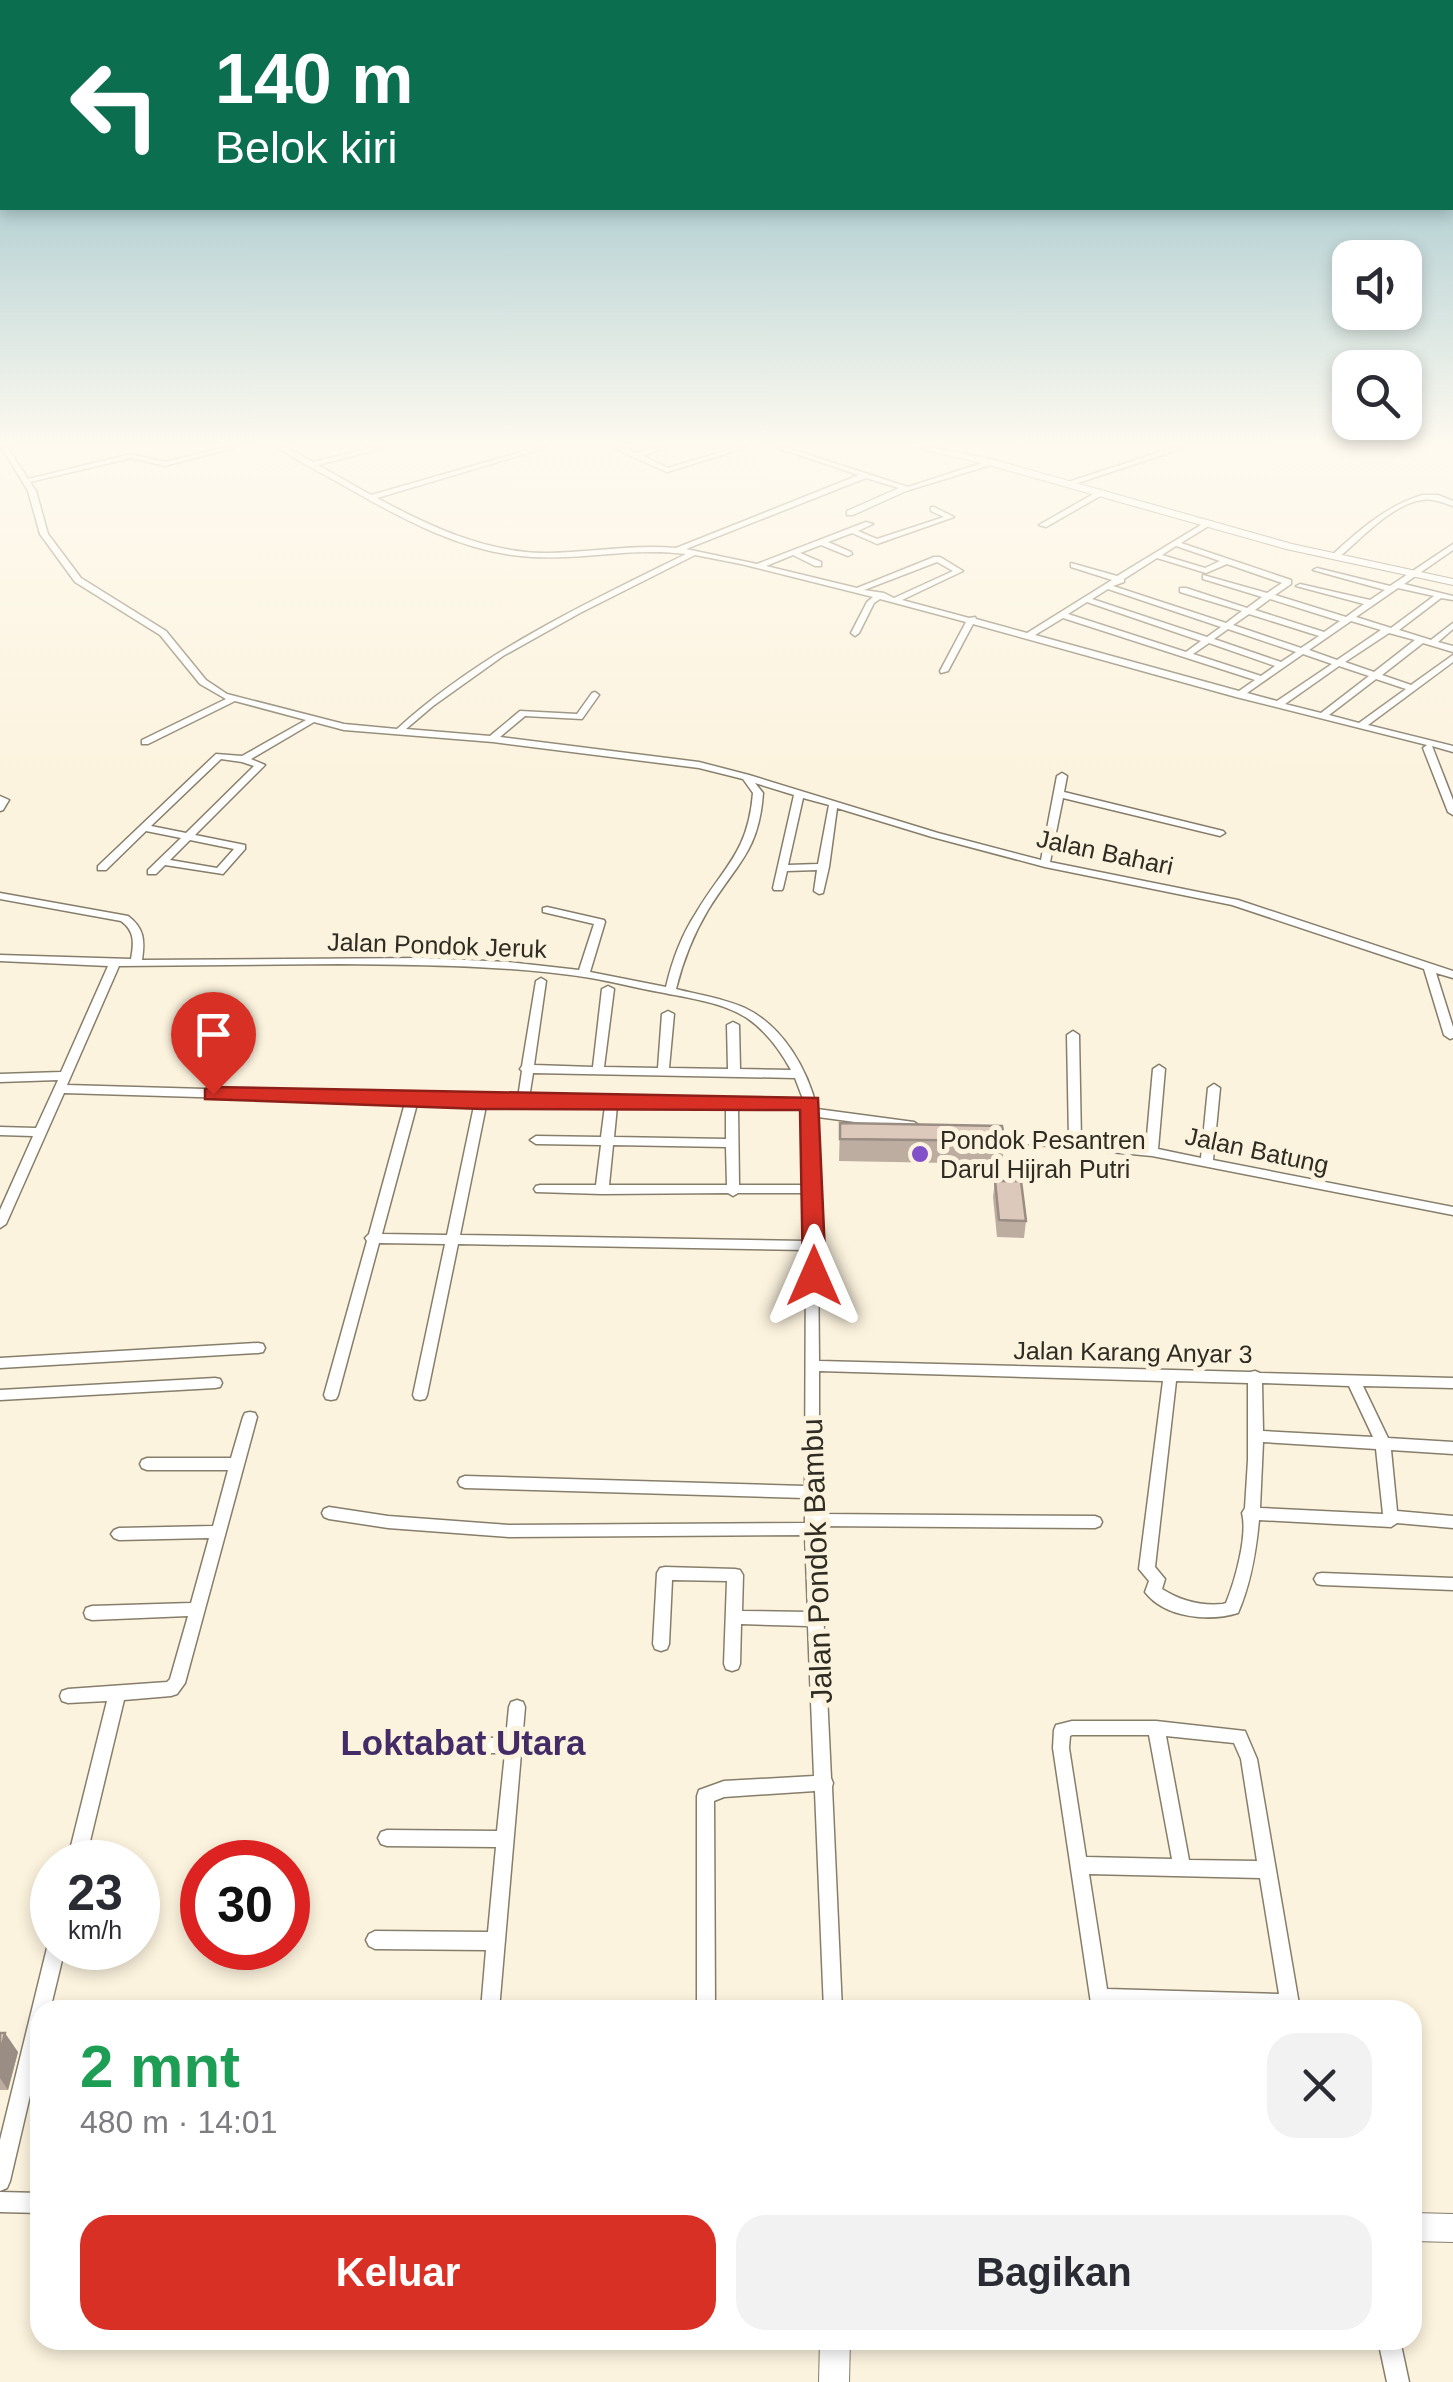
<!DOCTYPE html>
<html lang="id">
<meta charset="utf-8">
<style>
body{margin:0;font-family:Arial,sans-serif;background:#f2f2f3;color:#2b2b33;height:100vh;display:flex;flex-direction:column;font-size:38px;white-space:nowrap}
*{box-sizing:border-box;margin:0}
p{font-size:32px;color:#7c7c81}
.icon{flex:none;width:55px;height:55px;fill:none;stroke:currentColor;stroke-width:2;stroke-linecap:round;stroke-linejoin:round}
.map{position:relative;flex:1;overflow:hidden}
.sheet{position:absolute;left:30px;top:2000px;width:1392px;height:350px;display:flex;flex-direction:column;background:#fff;border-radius:30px;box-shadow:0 5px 15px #0003}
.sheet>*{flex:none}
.hud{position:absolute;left:0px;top:0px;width:1455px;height:210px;box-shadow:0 5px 15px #0003;background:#0b6e4f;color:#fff;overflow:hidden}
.controls{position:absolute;left:1332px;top:240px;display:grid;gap:20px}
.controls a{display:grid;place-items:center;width:90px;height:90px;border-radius:20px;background:#fff;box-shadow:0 5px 15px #0003;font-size:50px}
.speed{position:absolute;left:30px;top:1840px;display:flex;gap:20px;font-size:50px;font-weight:700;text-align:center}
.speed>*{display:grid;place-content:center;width:130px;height:130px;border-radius:50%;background:#fff;box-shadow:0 5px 15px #0003;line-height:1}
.speed small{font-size:25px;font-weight:400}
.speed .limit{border:15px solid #d22;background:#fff;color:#111}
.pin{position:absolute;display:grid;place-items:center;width:85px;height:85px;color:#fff;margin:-102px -42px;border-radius:50% 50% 50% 0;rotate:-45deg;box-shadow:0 0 10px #0007}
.pin .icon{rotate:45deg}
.me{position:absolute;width:110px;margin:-55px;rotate:0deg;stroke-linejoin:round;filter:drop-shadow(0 0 8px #0008)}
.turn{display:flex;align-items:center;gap:35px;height:210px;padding:0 50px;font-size:45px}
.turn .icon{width:130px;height:130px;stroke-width:2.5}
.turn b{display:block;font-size:70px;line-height:85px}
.round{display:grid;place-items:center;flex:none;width:105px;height:105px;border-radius:30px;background:#f2f2f3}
.headline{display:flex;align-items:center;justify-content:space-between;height:170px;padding:0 50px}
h1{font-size:60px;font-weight:700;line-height:75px;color:#1e9e55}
.primary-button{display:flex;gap:20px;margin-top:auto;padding:20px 50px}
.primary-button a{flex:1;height:115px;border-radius:30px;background:#d93025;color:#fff;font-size:40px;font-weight:700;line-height:115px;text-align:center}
.primary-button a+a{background:#f2f2f3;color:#2b2b33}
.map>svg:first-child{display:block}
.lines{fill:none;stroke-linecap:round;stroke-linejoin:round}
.street-casing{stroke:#867e6b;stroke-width:3}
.secondary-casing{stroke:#867e6b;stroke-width:2}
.street{fill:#fff;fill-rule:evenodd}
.secondary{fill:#fff;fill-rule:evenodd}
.wall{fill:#bdada1}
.shaded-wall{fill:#9a8d83}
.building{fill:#dcc9bb;stroke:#9a8d83;stroke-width:2.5}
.route{fill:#d93025;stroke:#8d1f18;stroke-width:2.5}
.poi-dot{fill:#8250c8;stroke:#fcf3de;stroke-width:4}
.labels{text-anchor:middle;stroke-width:10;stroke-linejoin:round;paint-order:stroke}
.street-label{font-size:25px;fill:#2f2c24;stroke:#fcf3de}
.poi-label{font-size:25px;fill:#2f2c24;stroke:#fcf3de;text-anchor:start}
.near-street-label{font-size:30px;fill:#2f2c24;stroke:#fcf3de}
.near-quarter-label{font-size:35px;font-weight:bold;fill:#422b66;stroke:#fcf3de}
</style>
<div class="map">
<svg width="1453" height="2382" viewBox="0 0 1453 2382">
<rect width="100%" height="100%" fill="#fcf3de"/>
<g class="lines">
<defs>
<path id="street" d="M2 448H8L28 479 131 454 165 462 222 448H233L165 466 131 458 30 482 36 491 48 534 81 578 166 631 206 680 227 694 344 724 397 729C483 651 583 605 686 554 634 547 583 560 532 557 459 553 394 514 332 479 314 469 294 459 279 448H287L313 462 372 448H383L318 465 371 495 535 448H545L377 498C429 526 484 552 544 553 588 553 632 544 676 548L859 475 778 448H788L908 487 991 460H994V464L906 491 853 515H847V511L899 488 866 478 686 549 757 564 866 522 873 524 858 531 877 539 944 517 931 511V507H934L954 517 877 544 852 533 828 542 851 552 852 554 848 556 821 545 800 553 821 562V566H815L793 555 766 566 857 588 934 557H940L963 571 902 600 969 618 975 617 976 619 1027 633 1112 580 1071 567V563L1117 576 1204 523H1207V527L1181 543 1291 580V584L1275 595 1346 617 1364 604 1296 586 1300 584 1370 600 1385 590 1313 570 1317 568 1390 586 1453 544V550L1404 584 1453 596V600L1441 598 1399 630 1431 640 1453 623V629L1438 642 1453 646V652L1423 643 1382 675 1411 685 1453 655V662L1368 725 1453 746V752L1432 746 1453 800V815L1448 812 1423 748 1427 745 1236 697 973 624 948 671 941 673 940 671 966 622 880 599 874 603 859 633 855 636 851 633 867 602 873 597 741 564 695 555 580 613 503 656 433 706 406 729 490 736 520 711 577 714 592 693 595 692 599 695 582 719 525 716 500 737 699 762 749 775 938 833 1041 860 1057 776 1062 773 1067 776 1064 792 1223 831 1225 833 1220 836 1063 798 1050 862 1238 900 1453 971V978L1436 973 1453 1027V1038L1450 1039 1444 1035 1424 969 1232 905 1045 867 932 837 837 808 829 867 823 893 819 894 814 891 817 870 787 871 783 888 782 890H774L773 888 794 795 755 783 763 793C759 852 736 864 708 910 693 935 683 961 676 989 699 995 723 998 745 1008 783 1026 808 1070 817 1109L914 1122 920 1126 914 1130 818 1117V1186L820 1189 818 1192V1242L821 1246 818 1250 819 1361 1250 1372 1255 1371 1260 1373 1453 1378V1388L1363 1386 1388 1438 1453 1442V1454L1391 1450 1397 1511 1453 1516V1528L1397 1523 1391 1527 1259 1520C1256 1552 1251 1583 1238 1613 1209 1622 1165 1618 1145 1592L1149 1581 1139 1569 1163 1381 819 1371V1514L1095 1516 1100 1518 1102 1522 1100 1526 1095 1528 819 1526 831 1778 833 1783 832 1787 842 2010H824L815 1791 724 1797 714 1801 715 2010H697V1796L699 1790 724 1781 814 1776 808 1626 741 1624 740 1664 738 1669 732 1671 726 1669 724 1664 727 1581 672 1580 669 1644 667 1649 661 1651 655 1649 653 1644 657 1573 660 1568 665 1567 735 1569 740 1570 743 1575 742 1611 808 1612 805 1535 509 1537 388 1528 329 1519 324 1517 322 1513 324 1509 329 1507 388 1516 509 1525 805 1523V1498L465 1488 460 1486 458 1482 460 1478 465 1476 805 1486 806 1250 458 1244 427 1395 425 1399 420 1400 415 1399 413 1395 445 1244 379 1243 338 1395 336 1399 331 1400 326 1399 324 1395 367 1241 365 1238 369 1234 405 1103 64 1093 6 1224 0 1228V1210L33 1136 0 1135V1127L36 1128 58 1080 0 1082V1074L61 1072 108 966 0 961V955L131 959C134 943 135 931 121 921L0 899V893L128 916C144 928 145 940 142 960L424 958 508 962 579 970 594 924 543 912V908L547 907 604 920 605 922 590 972 666 987C672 961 681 936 696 913 724 866 748 853 753 793L743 779 699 768 493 742 344 730 314 722 251 759 265 765 195 835 245 845V849L223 874 165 865 156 874H148V870L181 838 146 831 106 870H98V866L216 754 242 756 306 720 235 701 148 744H142V740L226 699 200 684 160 635 75 582 40 534 28 491ZM1176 546 1220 561 1205 568 1162 555ZM1157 558 1206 573 1227 564 1282 583 1267 593 1203 575V579L1262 597 1247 608 1186 588H1180V592L1242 611 1226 623 1113 586 1124 582V579ZM937 562 953 571 894 598 884 593 864 590ZM1398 588 1434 596 1391 628 1356 617ZM1108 589 1221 627 1207 637 1092 599ZM1270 599 1340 621 1324 632 1255 610ZM1087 602 1201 641 1186 652 1068 614ZM1249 614 1319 636 1301 648 1233 625ZM1063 618 1255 680 1239 691 1035 635ZM1351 621 1381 630 1337 660 1309 650ZM1228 629 1296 652 1281 662 1214 639ZM1389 633 1415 640 1374 672 1345 662ZM1209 643 1275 666 1261 676 1193 654ZM1303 654 1332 664 1277 701 1247 693ZM1339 666 1369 676 1321 713 1285 704ZM1376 679 1406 689 1359 723 1329 715ZM221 759 242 762 254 766 186 833 151 826ZM803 798 829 805 818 864 788 865ZM190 840 234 849 217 868 170 860ZM339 964C423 965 508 965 591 978 614 982 637 988 659 992 688 998 722 1002 747 1018 766 1031 780 1050 791 1070L740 1069 739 1025 733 1022 727 1025 728 1069 669 1068 674 1014 668 1011 662 1014 658 1068 604 1067 614 989 608 986 602 989 593 1067 534 1065 546 981 541 978 536 981 522 1066 520 1069 522 1071 518 1098 67 1085 119 966ZM533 1073 795 1078 803 1099 529 1098ZM417 1104 474 1106 447 1235 382 1234ZM486 1106H605L601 1137 536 1136 530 1140 536 1144 601 1145 596 1185H540L536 1186 534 1189 536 1192 602 1194 728 1193 733 1196 738 1193H806V1241L460 1235ZM617 1106 726 1107V1139L614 1137ZM738 1107H805L806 1185H739ZM613 1145 726 1147 727 1185H609ZM1176 1381 1248 1383V1460L1245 1508 1242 1513C1248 1535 1235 1581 1226 1603L1223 1604C1200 1606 1181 1601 1162 1589L1165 1579 1155 1567ZM1262 1383 1349 1386 1373 1437 1263 1431ZM1263 1442 1376 1449 1383 1514 1260 1508Z
M616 448H625L637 453 653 448H663L643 456 668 468 734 448H745L667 472 633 457Z
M1172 448H1183L1069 486 1062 484Z
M1095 493 1102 495 1046 527 1039 525Z
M1422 495H1438L1453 501V506C1443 503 1434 498 1422 500 1392 504 1361 539 1338 558L1331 556C1358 531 1386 506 1422 495Z
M0 796 9 800 3 810 0 811Z
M1073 1031 1079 1035 1081 1141 1146 1147 1153 1069 1159 1065 1165 1069 1158 1149 1201 1158 1208 1088 1214 1084 1220 1088 1213 1160 1453 1207V1215L1152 1156 984 1140 982 1137 984 1134 988 1133 1069 1140 1067 1035Z
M258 1343 263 1344 265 1348 263 1352 258 1353 0 1368V1358Z
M215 1378 220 1379 222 1383 220 1387 215 1388 0 1400V1390Z
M250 1412 255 1413 257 1417 185 1683 177 1694 171 1696 124 1700 85 1862H67L107 1701 68 1703 62 1701 60 1696 62 1691 68 1689 167 1682 170 1679 188 1616 92 1620 86 1618 84 1613 86 1608 92 1606 191 1603 209 1538 119 1540 114 1538 111 1534 114 1530 119 1528 213 1526 228 1470H147L142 1468 140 1464 142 1460 147 1458H231L243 1417 245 1413Z
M1322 1573 1453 1578V1590L1322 1585 1317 1584 1314 1579 1317 1574Z
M517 1700 523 1702 525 1707 499 2010H481L486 1950 375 1949 369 1946 366 1940 369 1934 375 1931 488 1932 496 1847 387 1846 381 1844 378 1838 381 1832 387 1830 497 1831 505 1753H401L395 1750 393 1745 395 1740 401 1737 506 1738 509 1707 511 1702Z
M1072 1721H1156L1245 1731 1257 1759 1300 2010 1110 2008V2010H1092L1053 1748 1054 1730 1056 1725ZM1072 1735H1149L1172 1859 1086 1857 1069 1748 1070 1736ZM1166 1736 1234 1743 1241 1759 1257 1861 1189 1860ZM1089 1874 1260 1878 1279 1994 1107 1989Z
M52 1940V1948H65L50 2010H40V2053L10 2181 7 2188 0 2191V2140L47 1948 50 1942Z
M0 2192 40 2193V2213L0 2212Z
M1378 2340H1400L1409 2382H1387Z"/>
<path id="secondary" d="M917 448H936L991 459 1292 544 1453 579V585L1286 549 989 465Z
M1412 2213 1453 2214V2242L1412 2241Z
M820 2340H850L849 2382H819Z"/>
</defs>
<use href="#street" class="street-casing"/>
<use href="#secondary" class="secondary-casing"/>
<use href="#street" class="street"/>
<use href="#secondary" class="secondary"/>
</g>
<path class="wall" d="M840 1123 1005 1141 1002 1164 839 1161Z
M995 1181 1026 1221 1024 1238 997 1237 993 1197Z
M0 2033 18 2052 8 2090H0Z"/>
<path class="shaded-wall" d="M5 2033 18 2052 8 2090 0 2078V2054Z"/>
<path class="building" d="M840 1123 1002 1126 1005 1141 840 1139Z
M995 1181H1021L1026 1221 999 1220Z
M0 2033H5L0 2054Z"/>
<linearGradient id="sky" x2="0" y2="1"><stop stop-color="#7bb0bc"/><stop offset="0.57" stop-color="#fefaf0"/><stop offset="1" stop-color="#fefaf0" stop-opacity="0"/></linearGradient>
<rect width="1453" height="781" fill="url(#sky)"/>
<path class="route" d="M213 1087 818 1098 826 1276 814 1284 803 1276 800 1110 482 1109 205 1099V1089Z"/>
<circle class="poi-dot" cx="920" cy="1154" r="10"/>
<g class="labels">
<g class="street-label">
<text transform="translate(1105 852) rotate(12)" y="9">Jalan Bahari</text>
<text transform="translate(437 945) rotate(2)" y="9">Jalan Pondok Jeruk</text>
<text transform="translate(1257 1150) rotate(12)" y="9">Jalan Batung</text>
<text transform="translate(1133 1352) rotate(1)" y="9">Jalan Karang Anyar 3</text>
</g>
<g class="poi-label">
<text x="940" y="1149">Pondok Pesantren<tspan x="940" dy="29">Darul Hijrah Putri</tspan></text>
</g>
<g class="near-street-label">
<text transform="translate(817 1561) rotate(-92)" y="10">Jalan Pondok Bambu</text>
</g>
<g class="near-quarter-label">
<text x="463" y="1755">Loktabat Utara</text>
</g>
</g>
</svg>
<div class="controls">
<a><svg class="icon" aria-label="sound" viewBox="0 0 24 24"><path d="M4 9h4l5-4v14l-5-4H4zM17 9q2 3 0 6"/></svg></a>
<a><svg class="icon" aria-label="search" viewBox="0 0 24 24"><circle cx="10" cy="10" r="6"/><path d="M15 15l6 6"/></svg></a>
</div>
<div class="speed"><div>23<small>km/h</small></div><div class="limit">30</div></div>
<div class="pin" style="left:213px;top:1094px;background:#d93025"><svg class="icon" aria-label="arrive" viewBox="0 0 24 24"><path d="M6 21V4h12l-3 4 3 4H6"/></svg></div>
<svg class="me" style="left:814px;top:1276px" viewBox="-20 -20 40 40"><path d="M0-17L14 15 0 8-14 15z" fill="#d93025" stroke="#fff" stroke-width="4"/></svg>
<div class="hud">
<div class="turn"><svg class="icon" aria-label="left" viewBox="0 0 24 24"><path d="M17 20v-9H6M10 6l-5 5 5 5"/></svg><div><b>140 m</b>Belok kiri</div></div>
</div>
<section class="sheet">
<div class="headline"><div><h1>2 mnt</h1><p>480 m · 14:01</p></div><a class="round"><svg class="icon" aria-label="close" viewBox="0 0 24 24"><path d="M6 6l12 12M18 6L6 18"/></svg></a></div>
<div class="primary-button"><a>Keluar</a><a>Bagikan</a></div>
</section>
</div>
